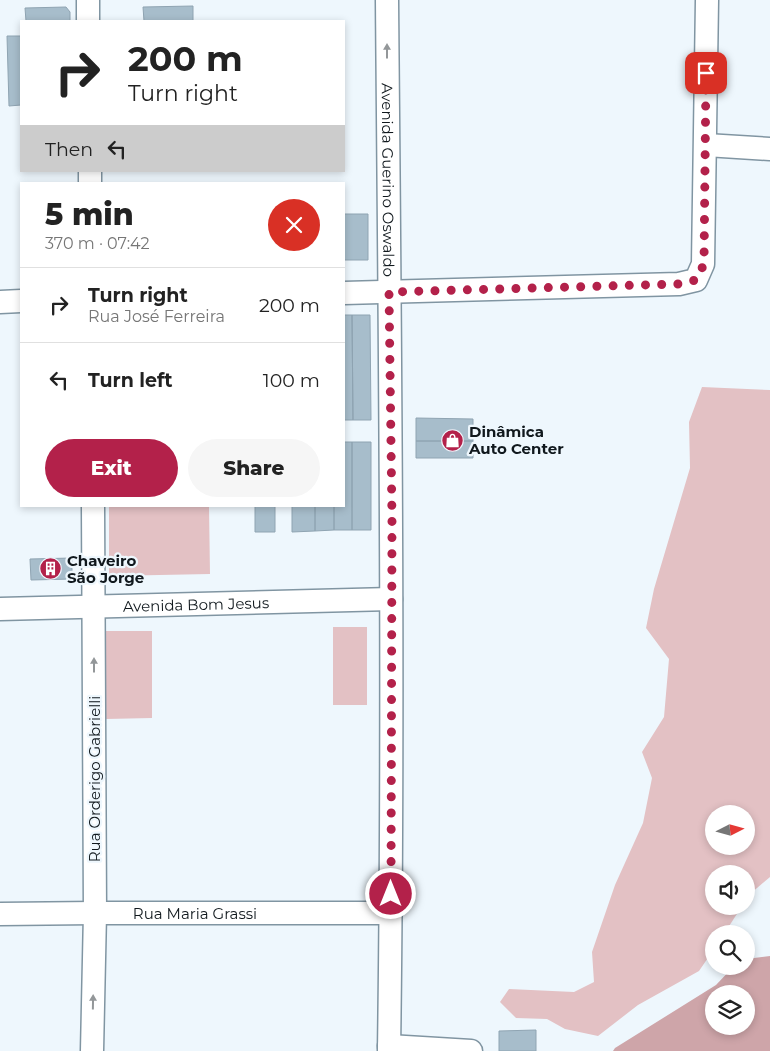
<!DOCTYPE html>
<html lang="en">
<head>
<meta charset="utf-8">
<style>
	body { margin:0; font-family:Montserrat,sans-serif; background:#f6f6f6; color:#222; height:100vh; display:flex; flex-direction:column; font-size:19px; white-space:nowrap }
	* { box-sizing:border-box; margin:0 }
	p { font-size:16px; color:#767676 }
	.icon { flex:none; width:28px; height:28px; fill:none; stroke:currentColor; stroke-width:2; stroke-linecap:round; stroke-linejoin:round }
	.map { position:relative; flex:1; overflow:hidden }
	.sheet { position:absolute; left:20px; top:182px; width:325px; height:325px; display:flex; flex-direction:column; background:#fff; border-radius:0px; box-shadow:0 2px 8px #0003 }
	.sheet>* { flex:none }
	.hud { position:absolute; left:20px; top:20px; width:325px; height:152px; border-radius:0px; box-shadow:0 2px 8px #0003; background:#fff; color:#222; overflow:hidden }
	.needle { width:32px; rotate:84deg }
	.controls { position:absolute; left:705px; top:805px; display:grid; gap:10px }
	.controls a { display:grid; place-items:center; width:50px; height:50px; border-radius:50%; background:#fff; box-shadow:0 2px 8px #0003; font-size:25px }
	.pin { position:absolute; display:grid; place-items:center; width:42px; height:42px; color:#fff; margin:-21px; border-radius:10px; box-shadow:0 2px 8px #0006 }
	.me { position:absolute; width:55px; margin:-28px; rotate:0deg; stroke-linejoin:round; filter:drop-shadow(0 0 4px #0008) }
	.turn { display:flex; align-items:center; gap:18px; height:105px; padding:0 25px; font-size:22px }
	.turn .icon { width:65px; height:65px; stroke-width:2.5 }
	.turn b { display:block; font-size:35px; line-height:42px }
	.then { display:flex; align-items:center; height:48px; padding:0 25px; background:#0003; gap:10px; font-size:19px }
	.round { display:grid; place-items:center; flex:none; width:52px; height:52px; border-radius:26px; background:#f6f6f6 }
	.overview { display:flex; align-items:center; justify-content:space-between; height:85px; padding:0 25px }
	h1 { font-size:30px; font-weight:800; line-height:38px }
	.cta { display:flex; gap:10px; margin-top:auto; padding:10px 25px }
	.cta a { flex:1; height:58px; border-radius:30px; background:#b3214a; color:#fff; font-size:20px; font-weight:800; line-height:58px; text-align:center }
	.cta a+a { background:#f6f6f6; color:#222 }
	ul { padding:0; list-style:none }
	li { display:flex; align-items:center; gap:15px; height:75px; padding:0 25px; border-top:1px solid #e0e0e0 }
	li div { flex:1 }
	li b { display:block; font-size:19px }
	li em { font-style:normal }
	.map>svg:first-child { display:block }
	.green { fill:#e3c1c4; fill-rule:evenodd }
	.forest { fill:#cea5a9; fill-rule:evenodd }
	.building { fill:#a7bdcb; stroke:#8fa4b2 }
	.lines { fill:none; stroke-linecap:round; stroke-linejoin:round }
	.minor-casing { stroke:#8095a2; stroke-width:25 }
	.minor { stroke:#fff; stroke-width:22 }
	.oneway { fill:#939799 }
	.route { stroke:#b3214a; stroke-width:9; stroke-dasharray:0 16.2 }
	.labels { text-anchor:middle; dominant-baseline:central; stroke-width:4.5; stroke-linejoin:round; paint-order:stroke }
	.street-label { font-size:15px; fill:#10181d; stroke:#eef7fd }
	.poi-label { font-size:15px; font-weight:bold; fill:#10181d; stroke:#eef7fd; text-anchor:start }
</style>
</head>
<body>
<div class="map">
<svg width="770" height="1051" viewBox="0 0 770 1051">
	<rect width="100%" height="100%" fill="#eef7fd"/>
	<path class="green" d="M702,387L770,390V877L750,894L746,899V874H714V906H742L724,934H714V949L699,971L638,1005L598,1036L565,1029L547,1019L516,1018L500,1002L509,989L574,992L594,982L592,952L615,885L643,823L652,778L642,752L664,717L669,659L646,628L654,589L690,468L689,422ZM714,814H746V846H714Z
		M109,506H209L210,574L109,576Z
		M333,627H367V705H333Z
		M105,631H152V718L106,719Z"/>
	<path class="forest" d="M770,956V1051H613L615,1048L716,985L734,966H746V959ZM714,994H746V1026H714Z"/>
	<path class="building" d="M193,6V21H144L143,7Z
		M66,7L70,12V21H26L25,8Z
		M7,36H21V105L9,106Z
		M344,214H368V260H344Z
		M344,315H352L353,420H344Z
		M352,315H370L371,420H353Z
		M416,418L473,419V441H416Z
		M416,441H473V458H416Z
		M344,442H352V530H334V506H344Z
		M352,442H371V530H352Z
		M255,506H275V532H255Z
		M292,506H315V531L292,532Z
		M315,506H334V530L315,531Z
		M72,558V579L31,580L30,559Z
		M536,1030V1051H499V1031Z"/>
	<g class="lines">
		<defs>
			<g id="minor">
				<path d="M88,0V21"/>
				<path id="s1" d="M387,0C390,350 394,701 389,1051"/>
				<path d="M706,145L770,149"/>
				<path d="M90,171V184"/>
				<path d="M344,293L679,284L696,280L703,264L707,0"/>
				<path d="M0,302L21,301"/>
				<path id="s2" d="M0,609L391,599"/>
				<path id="s3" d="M0,914L95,913H391"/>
				<path d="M389,1046L471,1051"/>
				<path d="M92,1051L95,913L93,506"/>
			</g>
		</defs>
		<use href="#minor" class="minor-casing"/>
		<use href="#minor" class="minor"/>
	</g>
	<defs><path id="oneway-solid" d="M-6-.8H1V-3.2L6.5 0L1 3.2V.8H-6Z" transform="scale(1.25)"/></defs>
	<g class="oneway">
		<use href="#oneway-solid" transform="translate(387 51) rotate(-90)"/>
		<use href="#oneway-solid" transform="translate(94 665) rotate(-90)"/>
		<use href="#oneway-solid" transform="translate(93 1002) rotate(-89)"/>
	</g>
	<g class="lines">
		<path class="route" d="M391,894L392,519L389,292L679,284L696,280L704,264L706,73"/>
	</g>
	<defs>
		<symbol id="shop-disc" viewBox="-11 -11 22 22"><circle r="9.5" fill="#b3214a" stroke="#eef7fd"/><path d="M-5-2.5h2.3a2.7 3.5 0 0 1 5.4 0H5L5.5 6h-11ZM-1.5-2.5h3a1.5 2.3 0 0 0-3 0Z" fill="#fff"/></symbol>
		<symbol id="building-disc" viewBox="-11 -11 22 22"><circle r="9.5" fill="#b3214a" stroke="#eef7fd"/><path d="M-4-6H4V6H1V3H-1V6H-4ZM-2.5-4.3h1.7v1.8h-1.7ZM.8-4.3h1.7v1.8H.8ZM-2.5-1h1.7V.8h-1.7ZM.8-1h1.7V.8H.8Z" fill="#fff"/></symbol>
	</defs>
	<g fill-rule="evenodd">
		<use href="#shop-disc" x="440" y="428" width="25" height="25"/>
		<use href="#building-disc" x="38" y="556" width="25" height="25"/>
	</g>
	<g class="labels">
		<g class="street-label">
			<text stroke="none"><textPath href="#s1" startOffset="180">Avenida Guerino Oswaldo</textPath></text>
			<text stroke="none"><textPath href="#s2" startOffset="196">Avenida Bom Jesus</textPath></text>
			<text transform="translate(94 779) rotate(-90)">Rua Orderigo Gabrielli</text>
			<text stroke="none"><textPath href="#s3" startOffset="195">Rua Maria Grassi</textPath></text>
		</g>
		<g class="poi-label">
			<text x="469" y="431">Dinâmica<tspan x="469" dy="17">Auto Center</tspan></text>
			<text x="67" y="560">Chaveiro<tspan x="67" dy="17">São Jorge</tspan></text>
		</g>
	</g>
</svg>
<div class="controls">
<a><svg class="needle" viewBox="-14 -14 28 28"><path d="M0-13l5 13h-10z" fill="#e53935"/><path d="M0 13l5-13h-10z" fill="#767676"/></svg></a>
<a><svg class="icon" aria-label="sound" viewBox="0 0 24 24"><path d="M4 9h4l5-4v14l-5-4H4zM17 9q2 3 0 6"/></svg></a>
<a><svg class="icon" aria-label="search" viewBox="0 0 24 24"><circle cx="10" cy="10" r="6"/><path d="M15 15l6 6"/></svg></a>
<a><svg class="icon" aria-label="layers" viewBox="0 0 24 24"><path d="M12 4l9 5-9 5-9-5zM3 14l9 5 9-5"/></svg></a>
</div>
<div class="pin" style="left:706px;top:73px;background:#d93025"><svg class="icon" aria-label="arrive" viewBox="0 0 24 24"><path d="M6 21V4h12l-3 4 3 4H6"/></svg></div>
<svg class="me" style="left:391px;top:894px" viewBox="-20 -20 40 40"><circle r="17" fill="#b3214a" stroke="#fff" stroke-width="3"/><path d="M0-11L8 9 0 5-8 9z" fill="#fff"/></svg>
<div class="hud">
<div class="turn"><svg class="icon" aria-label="right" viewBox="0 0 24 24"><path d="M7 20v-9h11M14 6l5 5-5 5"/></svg><div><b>200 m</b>Turn right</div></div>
<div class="then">Then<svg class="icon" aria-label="left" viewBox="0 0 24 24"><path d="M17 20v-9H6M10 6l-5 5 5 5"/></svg></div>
</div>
<section class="sheet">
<div class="overview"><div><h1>5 min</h1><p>370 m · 07:42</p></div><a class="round" style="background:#d93025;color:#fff"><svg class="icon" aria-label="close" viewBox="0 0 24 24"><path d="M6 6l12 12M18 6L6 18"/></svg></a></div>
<ul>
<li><svg class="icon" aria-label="right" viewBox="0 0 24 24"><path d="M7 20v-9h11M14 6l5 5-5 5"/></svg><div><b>Turn right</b><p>Rua José Ferreira</p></div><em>200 m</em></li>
<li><svg class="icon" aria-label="left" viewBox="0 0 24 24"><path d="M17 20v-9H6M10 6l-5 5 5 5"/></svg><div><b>Turn left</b></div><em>100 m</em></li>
</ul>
<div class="cta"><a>Exit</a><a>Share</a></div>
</section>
</div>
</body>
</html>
